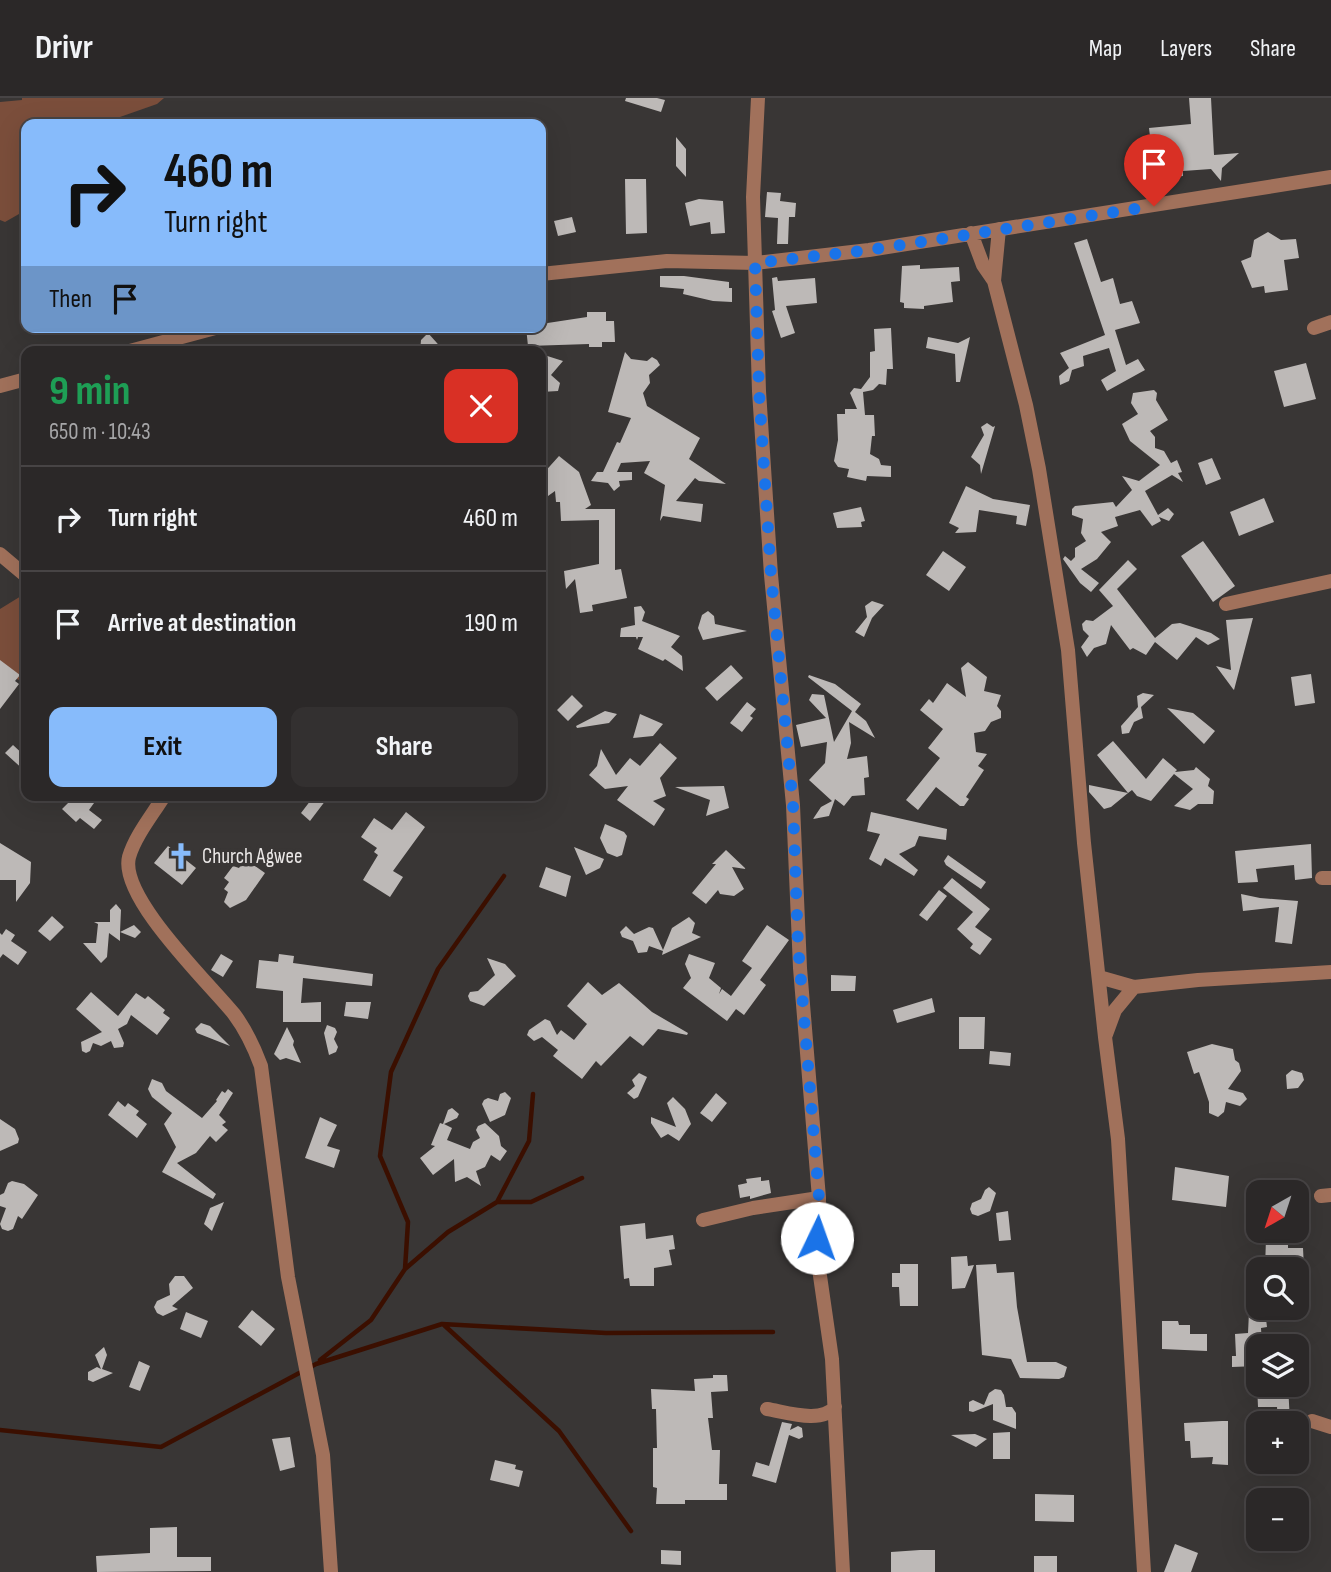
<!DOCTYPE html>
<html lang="en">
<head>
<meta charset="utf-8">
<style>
	body { margin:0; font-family:"Sofia Sans Condensed",sans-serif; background:#333030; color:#f1f3f6; height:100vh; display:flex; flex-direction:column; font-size:26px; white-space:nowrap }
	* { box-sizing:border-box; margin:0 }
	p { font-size:23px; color:#a6a6a8 }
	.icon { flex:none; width:38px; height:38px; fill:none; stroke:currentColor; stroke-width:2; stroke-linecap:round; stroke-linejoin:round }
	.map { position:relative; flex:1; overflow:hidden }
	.side { position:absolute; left:21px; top:248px; width:525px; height:455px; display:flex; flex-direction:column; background:#2b2828; border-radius:14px; box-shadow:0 7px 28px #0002,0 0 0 2px #474445 }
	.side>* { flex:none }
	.top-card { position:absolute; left:21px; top:21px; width:525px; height:214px; border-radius:14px; box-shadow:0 7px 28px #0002,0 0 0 2px #474445; background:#87bbfb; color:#111; overflow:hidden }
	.needle { width:46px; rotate:219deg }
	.fabs { position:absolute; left:1246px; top:1082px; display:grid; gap:14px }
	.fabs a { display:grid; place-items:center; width:63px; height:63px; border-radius:14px; background:#2b2828; box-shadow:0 7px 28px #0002,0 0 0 2px #474445; font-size:35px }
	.pin { position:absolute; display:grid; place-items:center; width:60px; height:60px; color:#fff; margin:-72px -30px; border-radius:50% 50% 50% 0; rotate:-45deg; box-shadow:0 0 7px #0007 }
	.pin .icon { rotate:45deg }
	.me { position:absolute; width:77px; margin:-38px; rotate:3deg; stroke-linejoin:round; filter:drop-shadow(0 0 5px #0008) }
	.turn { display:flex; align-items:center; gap:24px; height:147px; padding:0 28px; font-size:32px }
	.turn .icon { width:91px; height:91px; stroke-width:2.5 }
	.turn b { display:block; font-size:49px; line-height:60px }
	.then { display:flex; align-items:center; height:66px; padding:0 28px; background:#0003; gap:14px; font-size:26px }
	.round { display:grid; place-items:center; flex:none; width:74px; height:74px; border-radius:14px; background:#333030 }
	.overview { display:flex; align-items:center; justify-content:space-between; height:119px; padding:0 28px }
	h1 { font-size:42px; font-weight:700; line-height:52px; color:#1e9e55 }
	.button { display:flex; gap:14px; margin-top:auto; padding:14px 28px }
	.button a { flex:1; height:80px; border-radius:14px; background:#87bbfb; color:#111; font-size:28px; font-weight:700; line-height:80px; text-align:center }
	.button a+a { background:#333030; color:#f1f3f6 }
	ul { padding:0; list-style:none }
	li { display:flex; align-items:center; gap:21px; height:105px; padding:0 28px; border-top:2px solid #474445 }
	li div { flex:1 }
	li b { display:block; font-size:26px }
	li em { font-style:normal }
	header { display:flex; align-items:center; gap:42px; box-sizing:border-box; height:98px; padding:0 35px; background:#2b2828; border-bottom:2px solid #474445 }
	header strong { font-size:33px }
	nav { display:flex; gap:38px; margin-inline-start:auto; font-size:24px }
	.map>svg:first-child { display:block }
	.green { fill:#7b4e3b }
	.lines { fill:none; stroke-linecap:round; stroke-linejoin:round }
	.stream { stroke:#3b0f00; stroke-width:4.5 }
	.building { fill:#bdb9b7 }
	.street { stroke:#a1715b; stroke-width:14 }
	.route { stroke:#1a73e8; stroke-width:12; stroke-dasharray:0 21.6 }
	.labels { text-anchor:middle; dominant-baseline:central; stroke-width:7; stroke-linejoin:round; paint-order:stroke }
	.poi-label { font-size:21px; fill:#ebe8e7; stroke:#393635; text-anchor:start }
</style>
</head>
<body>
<header>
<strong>Drivr</strong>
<nav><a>Map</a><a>Layers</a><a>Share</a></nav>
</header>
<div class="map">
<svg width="1331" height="1474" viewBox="0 0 1331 1474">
	<rect width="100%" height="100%" fill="#393635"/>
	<path class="green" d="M22,0H164L157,6L100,26H26V112L5,124L0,122V4L22,2Z
		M26,495V572L19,582L0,573V511Z"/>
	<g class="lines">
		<path class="stream" d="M497,1104L529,1043L533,996
			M405,1171L448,1134L497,1104H531L582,1080
			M444,1227L559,1333L631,1433
			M320,1262L371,1222L405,1171L408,1124L380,1058L391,974L438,871L504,778
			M0,1332L161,1349L316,1266L442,1226L606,1235L773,1234"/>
	</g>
	<path class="building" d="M626,0H657L665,2L661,14L625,3Z
		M1189,0H1211L1214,57L1239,55L1222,70L1221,83L1211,71L1183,73V78L1155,81L1149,30L1191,26Z
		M676,39L686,51V79L676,68Z
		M625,81H646L647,135L626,136Z
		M767,94L781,95L780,103L796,105L795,119H789L788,146H777L778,120L765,119Z
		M699,101L723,103L725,135L711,136L710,124L690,128L685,105Z
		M572,119L576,134L558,138L554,123Z
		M1268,134L1281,142L1296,141L1299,160L1284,162L1288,192L1265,195L1264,188L1252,190L1241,163L1251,159L1254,142Z
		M1087,141L1101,184L1113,180L1120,206L1132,203L1140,225L1115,232L1126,267L1138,261L1145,272L1107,293L1101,282L1116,273L1109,250L1083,258L1084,268L1072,272L1069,283L1060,287L1059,278L1069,270L1060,255L1105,237L1074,145Z
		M920,167V171L959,169L960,183L951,184L953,204L924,208V211L904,210V205L900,204L902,168Z
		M660,178H684L729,184V190H732V204L713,203L683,196L684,191L660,189Z
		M777,179L778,183L815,180L817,205L786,208L795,235L781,240L772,213L775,212L772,180Z
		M587,214H606V223H614L615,244H602V249H589V246L528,248L526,229H541V226L587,219Z
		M891,230L893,271H887L886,287L879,286L873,292L863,294L865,317H874L875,338H872L870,356L879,361L881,367L891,368V379L867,378L866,383L847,379L849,371L838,369L834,363L838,342L837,316H845V311H857L850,295L854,290L861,291L870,279V254L875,253L874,231Z
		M428,235L445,254H420L421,242Z
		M928,239L958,245L970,239L960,284H956L955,256L926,250Z
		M625,254L631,261L647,263L652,259L657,262L660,267L649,277L650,285L643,295L647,308L700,340L689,361L726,386L699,383L695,380L676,403L703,406L701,424L663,418L660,423L665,387L644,375L650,363L621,365L617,374H632V382L619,383L620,388L614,393L608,385L591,383L597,374H603L617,344L620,345L631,320L608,314Z
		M541,256L563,263L551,277L560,285L558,293L541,294Z
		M1306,265L1316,301L1284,309L1274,273Z
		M1154,292L1157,295L1156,302L1168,322L1150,333L1155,339V350L1164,353L1171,365L1177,362L1182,374L1178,375L1183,384L1172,377L1145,393L1158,417L1168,410L1174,416L1169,423L1159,419L1161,423L1152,428L1140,412L1115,419L1118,428L1101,434L1111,444L1097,461L1081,471L1099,485L1091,494L1080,485L1063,461L1065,458L1071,463L1075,459V450L1086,443L1081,435L1083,421L1072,417V411L1075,408L1113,404L1116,409L1132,392L1122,378L1139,383L1160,367L1130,343L1122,326L1138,316L1131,305L1133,295Z
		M987,325L993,329L995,328L981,376L980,367L971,359L984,337L981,329Z
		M559,358L579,374L591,407L585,411H615V472L621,471L627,500L592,507L593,513L580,515L575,481L566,491L564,473L599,466V422L561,423L560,404H556L555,393L541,403V378Z
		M1212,360L1221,381L1206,387L1198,365Z
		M966,388L993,401L1030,407L1026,428L1016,426L1017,418L979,412L976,434L955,435L959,430L949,425Z
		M1264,400L1274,424L1239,438L1230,414Z
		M861,409L865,423L861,424L862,429L837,430L833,415Z
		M1203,443L1235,488L1213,504L1181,458Z
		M943,453L966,469L949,493L926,477Z
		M1128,462L1137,471L1117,491L1155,540L1172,526L1180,525L1211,535L1220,541L1208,547L1196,539L1177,562L1155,544L1146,557L1133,550L1130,552L1111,527L1106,546L1094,550L1087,559L1081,549L1089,538L1083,532L1082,526L1086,522L1093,523L1113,508L1099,492Z
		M872,503L884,507L872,520L864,539L855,534L867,519L865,508Z
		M641,508L645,514L642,523L680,538L671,549L682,558L683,573L665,561L663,563L638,551L643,539H638L637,542L636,539H620L621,530L635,527L634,509Z
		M708,513L714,518L715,526L747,533L703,542L698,530L702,517Z
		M1253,520L1234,592L1233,591L1216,568L1231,572L1226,522Z
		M0,562L20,577L15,583L19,586L0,611Z
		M968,564L987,579L984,593L1001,597L997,608L1001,613V620L991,624L985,633L974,635L976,654L987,656L978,668L984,672L966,699L969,701L964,708H960L936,689L918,712L906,702L940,660L928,650L943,631L920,612L929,601L933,605L947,585L966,599L961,570Z
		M731,567L743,580L717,603L705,590Z
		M1311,576L1315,605L1295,608L1291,579Z
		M809,577L835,586L861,606L855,614L866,623L875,640L849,624L851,645L847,661L867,658L869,679L864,680L865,697L852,698L844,708L835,701L829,718L813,721L821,709L832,703L809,682L825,665L827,644L801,649L796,627L826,620L809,602L812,596L824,597L834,644L852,613L808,579Z
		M1143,595L1154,597L1141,609L1143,620L1134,624L1129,635L1122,636L1121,628L1138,609L1137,598Z
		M572,597L583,608L568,623L557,612Z
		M747,604L756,611L750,618L753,620L742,634L730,625Z
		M1167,610L1193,615L1215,633L1204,646Z
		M605,613L617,616L609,625L577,630L576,628Z
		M640,616L663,626L653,638L633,640Z
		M1113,643L1146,681L1163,660L1177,672L1175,674L1194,672L1196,669L1210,681L1208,688L1214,693L1213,706H1198L1190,712L1174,708L1193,691L1174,676L1151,703L1137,698L1132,692L1128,695L1097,657Z
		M660,645L677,660L660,680L666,698L653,703L665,711L654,728L617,702L628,688L605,691L589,677L597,668L601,651L616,677L630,660L640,668Z
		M13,647L26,659V674L5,655Z
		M1089,687L1128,695L1111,709L1104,711L1089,694Z
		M724,688L729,710L706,718L710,702L675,689Z
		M75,698H99L89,712L102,722L94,731L80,720L76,724L62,711Z
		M314,698H329L310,723L301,715Z
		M406,714L425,729L393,773L403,779L390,799L363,782L378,757L374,754L377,750L361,739L374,720L392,732Z
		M871,714L947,731L946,742L919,738L915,748L899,756L918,772L914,778L885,760L881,768L869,761L880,736L867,733Z
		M605,726L624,734L627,738L622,757L617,759L607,755L600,740Z
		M0,745L31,764L30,785L16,804V782H0Z
		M1311,746L1312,780L1295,782L1294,767L1256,771L1258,784L1238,785L1235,753Z
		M168,748L196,770L182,787L154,765Z
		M574,749L604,761L600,770L586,777Z
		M726,752L746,771L732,769L744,791L734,798L720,796L718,792L706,806L692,795L716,766H712Z
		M948,757L986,784L981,791L946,767L944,763Z
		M245,761L265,775L246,802L230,810L224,804L228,794L224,791L229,784L224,780L233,768L239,770Z
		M546,769L571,778L566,799L539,789Z
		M952,780L990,811L975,829L992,841L980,857L970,850L973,846L957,831L973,814L943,790Z
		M939,792L947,798L927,823L919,817Z
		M1241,796L1260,800L1298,803L1292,846L1275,844L1279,809L1243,813Z
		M116,806L121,812L120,834L134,827L141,834L135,840L120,834V843L109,835L107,859L101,865L83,845H96L98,826L94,824H110V812Z
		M52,818L64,829L50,843L38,833Z
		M689,819L695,825L692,835L701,839L662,857L663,853L649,848L647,854L638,855L633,843L622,839L620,834L626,828L634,836L649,829L653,830L663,852L672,830Z
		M767,827L789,842L760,882L766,887L744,917L736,911L727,923L683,890L691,880L685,866L689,856L715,865L709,880L721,890L719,896L722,891L731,898L752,870L742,863Z
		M6,831L15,837L11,843L27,854L18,867L3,856L0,860V835L2,837Z
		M221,856L233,863L223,879L211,872Z
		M279,856L294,858L293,865L373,876L372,888L303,880L301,905L321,904V924H283V893L256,890L259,862L278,864Z
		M487,860L505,866L516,878L484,908L470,903L468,898L470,894L478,893L495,877Z
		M831,877L856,878L855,893H831Z
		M588,884L602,897L619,885L652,914L688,935L687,937L658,931L643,948L630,938L601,968L596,963L582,981L553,958L558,952L542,939L534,943L527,937L529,932L545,921L550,923L557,937L561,932L574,942L587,926L567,908Z
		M91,894L118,918L136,895L145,901L148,898L165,912L163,915L170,920L157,937L131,917L127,926L118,931L124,945L123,949L114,950L111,943L101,948L93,945L90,953L86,955L82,953L81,944L102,934L76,911Z
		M932,900L935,914L897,925L893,912Z
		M346,904H371L368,921L344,918Z
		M959,919H985L984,951H959Z
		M201,925L210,928L230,948L197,935L195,931Z
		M327,927L335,930L337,934L334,941L338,949L336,954L329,957L324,935Z
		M287,929L294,943L293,947L301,965L286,960L280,962L274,956Z
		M1212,946L1233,951L1235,962L1239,965L1241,973L1228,991L1243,995L1247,1001L1240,1008L1226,1004L1224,1014L1218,1019L1209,1015V1004L1199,974L1194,976L1187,954Z
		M990,953L1011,955L1010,968L989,966Z
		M1292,972L1302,975L1304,982L1298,990L1287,991L1286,977Z
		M639,975L647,979L638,999L634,1001L627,995L635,988L632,982Z
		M152,981L162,985L166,993L202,1020L217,1003L216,1002L222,993L225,995L228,991L233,995L219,1017L226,1024L222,1027L228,1032L216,1044L210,1038L196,1055L177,1065L216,1096L213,1101L162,1074L176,1049L164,1026L172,1015L152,999L148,991Z
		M505,994L511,1000L505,1017L490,1024L482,1006L484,1002L488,1000L498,1003L500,996Z
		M716,995L727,1005L712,1024L700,1015Z
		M673,999L685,1011L691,1026L679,1043L668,1036L661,1040L651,1025V1019L676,1029L667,1005Z
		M118,1003L125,1009L128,1005L139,1013L136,1017L147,1026L137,1040L108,1017Z
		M452,1010L459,1016L457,1020L444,1026L452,1030L447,1042L470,1051L473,1044L480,1040L476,1032L478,1028L485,1025L499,1038L501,1048L507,1053L500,1063L491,1057L485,1069L476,1073L481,1088L467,1079L455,1084L454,1061L433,1077L420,1060L435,1048L431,1047L440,1025L443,1026L448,1012Z
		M320,1019L337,1027L327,1048L340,1052L334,1070L305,1060Z
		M0,1021L15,1031L19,1041L18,1045L0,1053Z
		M1175,1069L1229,1078L1226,1109L1172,1102Z
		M761,1079V1083L769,1082L771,1095L750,1101V1098L740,1100L738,1087L747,1085L746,1081Z
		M12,1083L24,1086L38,1097L22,1121L18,1118L13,1131L8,1133L2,1131L0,1126L6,1110L0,1108V1097L4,1095L8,1085Z
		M989,1089L996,1095L990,1113L978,1118L972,1116L970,1111L972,1105L981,1101L985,1092Z
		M224,1104L212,1133L204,1126L210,1110Z
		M1008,1113L1011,1142L999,1143L996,1115Z
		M645,1125L646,1141L673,1137L675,1151L669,1152L672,1167L654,1170V1188H630L629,1180L624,1181L620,1128Z
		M1266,1140L1288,1141V1150H1303L1304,1171H1265Z
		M967,1158L968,1168L974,1167L965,1190L952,1191L951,1159Z
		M900,1166H918V1208H900L899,1189H892V1175H900Z
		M996,1166L997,1175L1014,1174L1017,1209L1027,1264H1056L1067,1269L1064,1279L1059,1281L1020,1280L1011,1261L982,1257L976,1167Z
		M175,1178H184L193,1190L172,1208L178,1211L163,1218L157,1215L154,1209L157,1203L170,1197L169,1186Z
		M252,1212L275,1231L261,1248L238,1229Z
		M1265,1213L1267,1229L1261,1230L1262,1248H1258V1268L1232,1269V1258H1236L1235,1236L1248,1235L1249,1214Z
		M186,1214L208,1223L201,1240L180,1231Z
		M1162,1223H1178L1179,1227H1190V1236H1207V1253L1162,1251Z
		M104,1249L107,1257L102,1271L113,1275L93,1284L88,1282V1274L97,1269L101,1271L95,1257Z
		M139,1263L150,1268L140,1293L129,1289Z
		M713,1277H727L728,1293L711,1294L713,1320H708L712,1352H720L719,1386H727V1402H685V1406H656L657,1390L653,1389V1350H657L656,1311H652L651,1291L695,1293L694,1281L713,1280Z
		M1257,1286H1288L1290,1325H1278L1277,1309H1258Z
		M995,1291L1001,1292L1004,1297L1006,1309H1012L1016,1315V1331L993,1322V1306L973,1314L969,1313V1304L973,1302L984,1307L989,1295Z
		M1222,1323H1228V1367L1212,1366L1213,1359L1191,1360L1190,1343H1185L1184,1325Z
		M782,1324L792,1326L790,1332L798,1328L802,1330L803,1339L799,1341L789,1337L776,1385L752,1378L756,1364L769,1368Z
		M1010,1334V1361H993V1335Z
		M975,1336L987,1341L976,1349L951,1337Z
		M290,1339L295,1369L280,1373L272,1341Z
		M495,1362L516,1367L515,1371L523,1373L519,1389L490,1382Z
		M1035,1396L1074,1397V1424L1035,1423Z
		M177,1429V1459H211V1473L97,1474L96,1458L150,1455V1430Z
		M1175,1446L1198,1455L1191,1474H1164Z
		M661,1452L681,1453V1467L661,1466Z
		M920,1452H935V1474H891V1454Z
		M1034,1458H1057V1474H1034Z"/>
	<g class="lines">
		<path class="street" d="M758,0L753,99L759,293L771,477L793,707L800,870L819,1100L818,1164L832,1261L843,1474
			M971,135L983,167L994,183L1026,307L1039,371L1068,552L1084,745L1105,939
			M541,176L667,163L755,165L869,152L1331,79
			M994,183L999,131
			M1314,230L1331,224
			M126,254L219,229
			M0,288L26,281
			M0,456L26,478
			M1226,506L1331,483
			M164,698C153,716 135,738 129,759C119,799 208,884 234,916C246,932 254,949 261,968L288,1179L323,1357L331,1474
			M1322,780H1331
			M1099,879L1134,889
			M1321,1098L1331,1097
			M703,1122L753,1110L819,1100
			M767,1311C786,1314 822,1326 835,1309
			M1312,1323L1331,1329
			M1144,1474L1118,1041L1105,939L1115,912L1134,889L1198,882L1331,874"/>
	</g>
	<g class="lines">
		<path class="route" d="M817,1140L819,1100L798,847L793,707L771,477L759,293L755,165L869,152L1154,108"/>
	</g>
	<defs>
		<symbol id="church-bare" viewBox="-9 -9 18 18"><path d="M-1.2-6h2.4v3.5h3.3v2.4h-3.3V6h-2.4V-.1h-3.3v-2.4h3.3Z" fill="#87bbfb" stroke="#393635" stroke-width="2.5" paint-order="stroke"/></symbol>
	</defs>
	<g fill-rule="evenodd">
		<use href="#church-bare" x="162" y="739" width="38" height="38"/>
	</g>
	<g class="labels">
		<g class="poi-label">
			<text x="202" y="758">Church Agwee</text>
		</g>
	</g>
</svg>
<div class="fabs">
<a><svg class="needle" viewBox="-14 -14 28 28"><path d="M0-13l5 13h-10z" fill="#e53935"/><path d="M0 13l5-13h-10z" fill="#a6a6a8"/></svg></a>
<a><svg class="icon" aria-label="search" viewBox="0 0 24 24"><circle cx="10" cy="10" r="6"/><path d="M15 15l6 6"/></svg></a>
<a><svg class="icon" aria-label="layers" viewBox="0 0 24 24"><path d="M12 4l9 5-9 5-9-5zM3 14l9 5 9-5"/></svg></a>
<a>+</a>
<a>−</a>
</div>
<div class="pin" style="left:1154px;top:108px;background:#d93025"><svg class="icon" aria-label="arrive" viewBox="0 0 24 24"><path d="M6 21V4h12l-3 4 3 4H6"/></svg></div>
<svg class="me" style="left:817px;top:1140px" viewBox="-20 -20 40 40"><circle r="19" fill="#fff"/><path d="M0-13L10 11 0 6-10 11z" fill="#1a73e8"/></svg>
<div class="top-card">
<div class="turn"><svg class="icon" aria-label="right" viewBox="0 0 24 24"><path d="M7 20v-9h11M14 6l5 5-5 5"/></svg><div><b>460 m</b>Turn right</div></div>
<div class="then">Then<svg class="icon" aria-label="arrive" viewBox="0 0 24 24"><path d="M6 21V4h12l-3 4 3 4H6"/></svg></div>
</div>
<section class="side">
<div class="overview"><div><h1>9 min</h1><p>650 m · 10:43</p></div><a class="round" style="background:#d93025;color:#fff"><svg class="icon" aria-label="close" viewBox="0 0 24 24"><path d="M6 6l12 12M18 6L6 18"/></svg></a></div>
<ul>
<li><svg class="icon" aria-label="right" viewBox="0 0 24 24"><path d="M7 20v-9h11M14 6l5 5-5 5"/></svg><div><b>Turn right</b></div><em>460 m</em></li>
<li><svg class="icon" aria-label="arrive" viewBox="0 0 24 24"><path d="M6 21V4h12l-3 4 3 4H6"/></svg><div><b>Arrive at destination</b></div><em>190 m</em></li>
</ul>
<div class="button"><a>Exit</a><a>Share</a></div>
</section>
</div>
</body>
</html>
